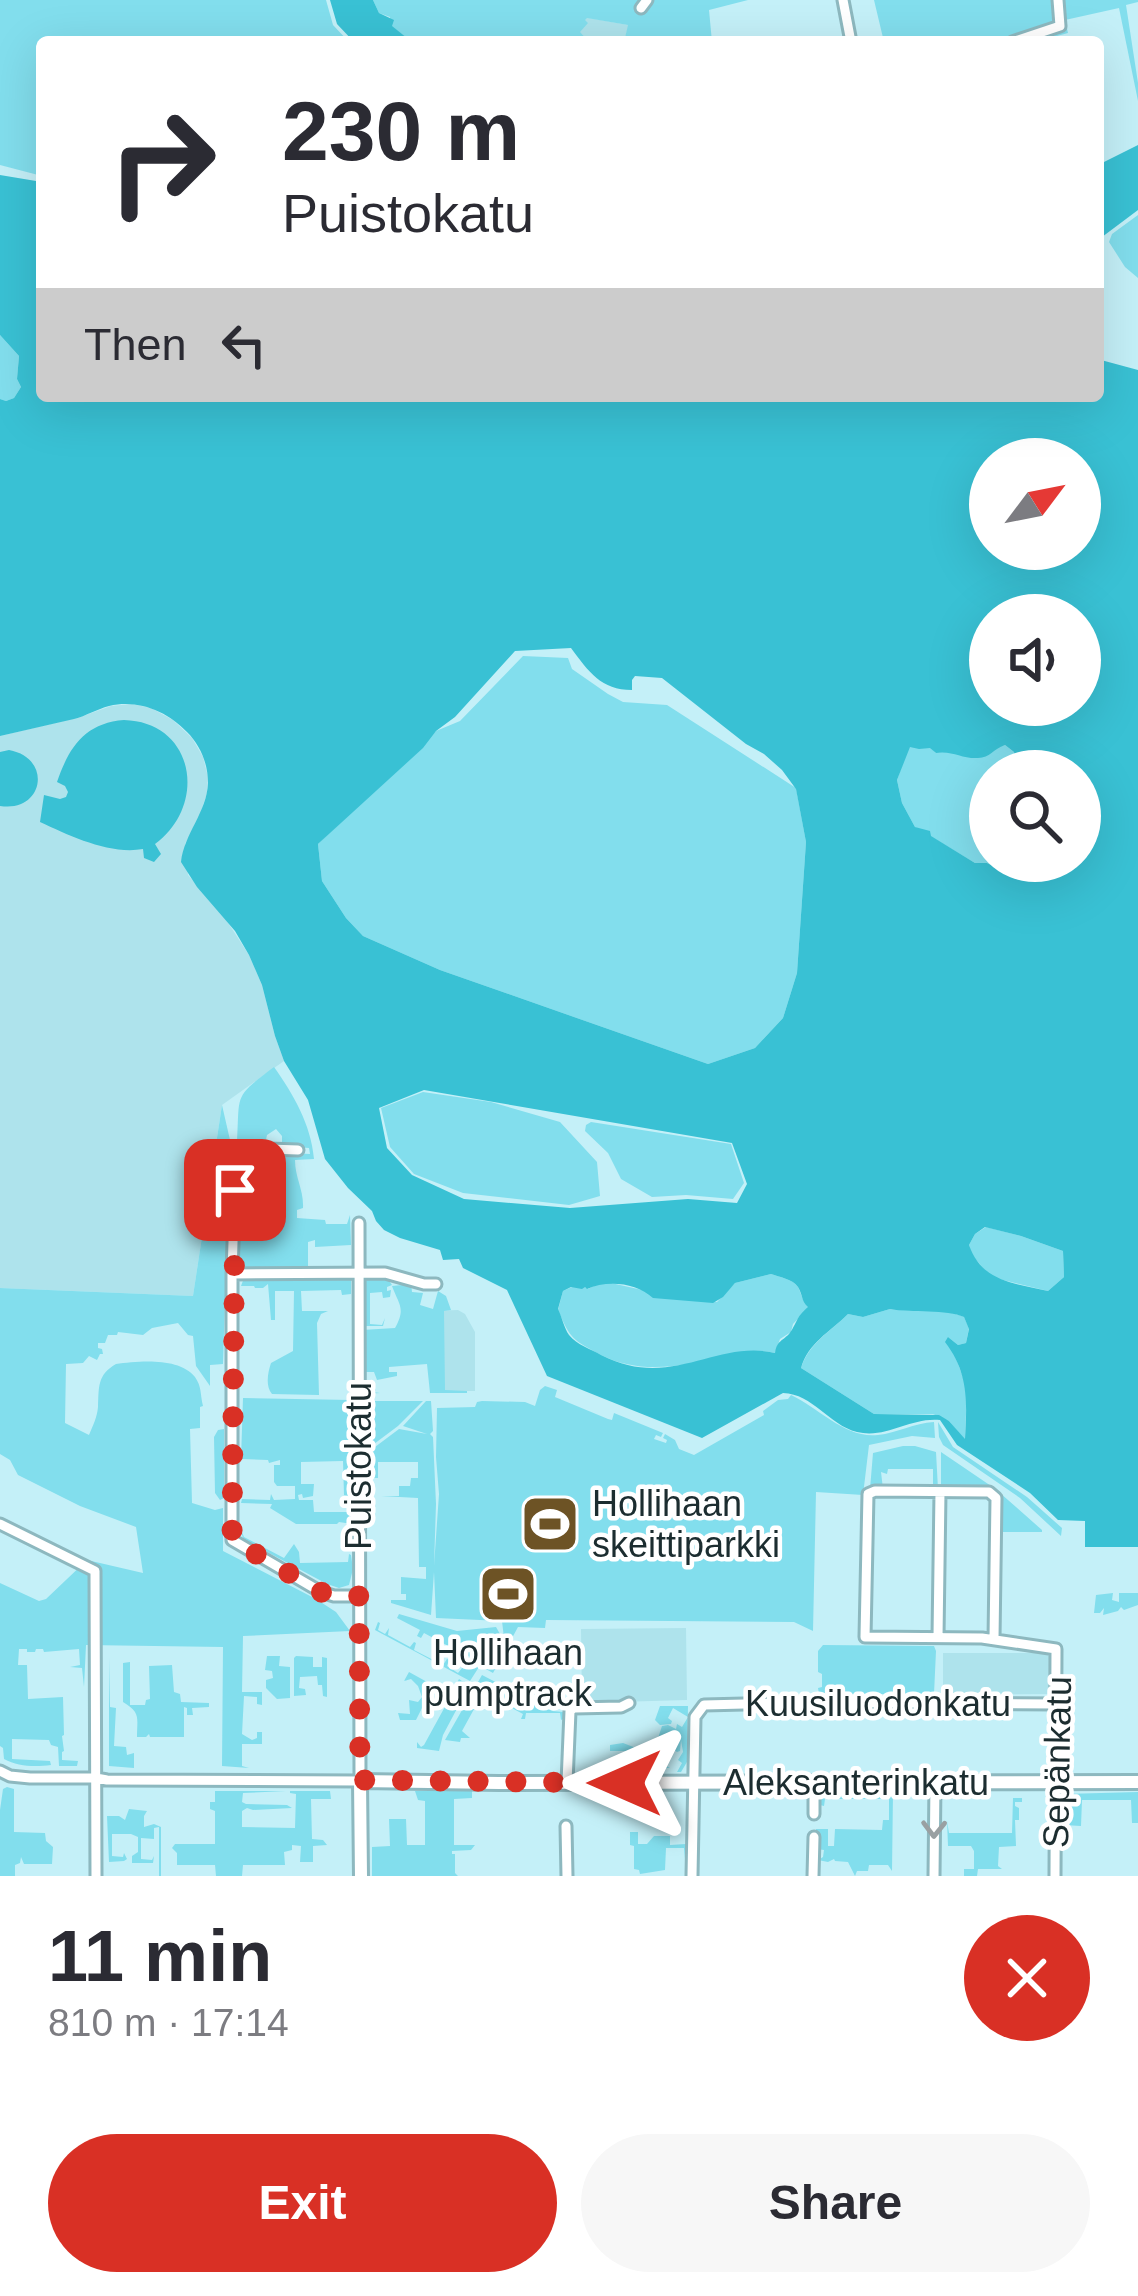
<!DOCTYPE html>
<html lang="en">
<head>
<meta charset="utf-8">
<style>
	body { margin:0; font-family:Arial,sans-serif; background:#f7f7f7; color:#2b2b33; height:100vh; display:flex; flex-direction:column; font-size:45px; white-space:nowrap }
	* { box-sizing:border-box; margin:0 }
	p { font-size:39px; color:#7c7c81 }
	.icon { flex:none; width:66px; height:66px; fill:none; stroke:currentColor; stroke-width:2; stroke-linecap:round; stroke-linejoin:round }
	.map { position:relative; height:1876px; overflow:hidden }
	.side { display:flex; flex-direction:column; background:#fff; flex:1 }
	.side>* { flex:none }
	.hud { position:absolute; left:36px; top:36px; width:1068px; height:366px; border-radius:12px; box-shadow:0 12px 48px #0002; background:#fff; color:#2b2b33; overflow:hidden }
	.needle { width:78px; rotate:58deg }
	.tools { position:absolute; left:969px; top:438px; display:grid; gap:24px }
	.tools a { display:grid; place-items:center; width:132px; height:132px; border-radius:50%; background:#fff; box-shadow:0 12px 48px #0002; font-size:60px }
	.pin { position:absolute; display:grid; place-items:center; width:102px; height:102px; color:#fff; margin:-51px; border-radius:24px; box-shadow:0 6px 18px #0006 }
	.me { position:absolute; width:132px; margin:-66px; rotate:270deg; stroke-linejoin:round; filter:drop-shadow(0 0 9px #0008) }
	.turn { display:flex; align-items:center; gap:42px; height:252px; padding:0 48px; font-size:54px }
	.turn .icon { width:156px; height:156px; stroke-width:2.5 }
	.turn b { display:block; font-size:84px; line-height:102px }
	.then { display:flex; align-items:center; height:114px; padding:0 48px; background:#0003; gap:24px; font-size:45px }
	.round { display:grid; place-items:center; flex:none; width:126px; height:126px; border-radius:63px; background:#f7f7f7 }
	.head { display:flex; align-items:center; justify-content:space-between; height:204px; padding:0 48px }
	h1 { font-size:72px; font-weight:700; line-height:90px }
	.button { display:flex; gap:24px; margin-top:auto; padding:24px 48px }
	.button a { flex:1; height:138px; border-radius:72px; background:#d93025; color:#fff; font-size:48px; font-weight:700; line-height:138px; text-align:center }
	.button a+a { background:#f7f7f7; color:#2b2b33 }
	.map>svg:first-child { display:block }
	.built { fill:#aee3ec }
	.green { fill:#82deed }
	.water { fill:#39c1d4; fill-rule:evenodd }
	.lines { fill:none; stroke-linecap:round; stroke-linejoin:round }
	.minor-casing { stroke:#8db8bf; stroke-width:15 }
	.secondary-casing { stroke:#8db8bf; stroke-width:18 }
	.minor { stroke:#fff; stroke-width:9 }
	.secondary { stroke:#fff; stroke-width:12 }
	.oneway { stroke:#99a0a2 }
	.route { stroke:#d93025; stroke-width:21; stroke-dasharray:0 37.8 }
	.labels { text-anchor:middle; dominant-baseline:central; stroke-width:9; stroke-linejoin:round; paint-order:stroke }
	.street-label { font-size:36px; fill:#1c2d30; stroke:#fff }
	.poi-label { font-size:36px; fill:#1c2d30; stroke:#fff; text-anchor:start }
</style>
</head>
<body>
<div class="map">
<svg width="1138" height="1876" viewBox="0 0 1138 1876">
	<rect width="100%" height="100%" fill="#c4f0f8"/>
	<path class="built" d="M578,16L634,26L628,27L624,42H579Z
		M132,704L151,708L173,720L192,738L203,757L208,777L207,793L199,818L185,844L188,875L223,915L249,955L262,985L275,1036L284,1061L222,1105L193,1296L0,1288V736L80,717L111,706Z
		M458,1310L465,1314L475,1332V1391H430V1311Z
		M686,1628L687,1700L582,1703L581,1629Z
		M943,1653H1051V1694L943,1695Z"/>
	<path class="green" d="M0,0H326L333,25L349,42H42V176L0,165Z
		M373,0H748L709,10L712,42H624L628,25L587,18L585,20L588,23L580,32L589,42H412L391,26L390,17L379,13Z
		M874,0H1138V2L1126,5L1138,83V101L1119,8L1065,20L1068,33L1046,39V42H884Z
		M1138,215V278L1125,267L1109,242L1112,234Z
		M0,335L19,356L17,379L21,387L14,398L6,401L0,399Z
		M523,656L568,658L572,669L608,694L623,702L667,705L796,788L806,842L797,973L783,1018L755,1048L708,1064L440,970L363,936L346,918L322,881L318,844L436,731L460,721Z
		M1005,745L1014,752L1019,771H990V861H1010L1003,871L987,863H975L915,827L902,803L897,780L909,746L930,747L936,753L950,751L963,756Z
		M274,1067C293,1094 311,1124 314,1159L295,1160C295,1178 304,1190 303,1208L297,1210V1218L325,1220L326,1224H347L350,1215L351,1245L315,1247V1240L308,1242V1268L243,1270L239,1268L236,1256L237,1158L247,1151L310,1154L309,1148L282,1146V1136L276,1129L267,1135L266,1140L253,1139L250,1146L241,1145L237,1141C240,1093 233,1098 274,1067Z
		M423,1092L491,1102L560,1122L597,1162L600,1196L569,1205L463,1193L414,1174L390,1147L381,1108Z
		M222,1105L230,1140L223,1364L210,1365V1386L196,1366L193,1336L188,1335L178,1323L152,1328L143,1335L118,1332L117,1335H108L105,1343H98V1348L102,1349L103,1354H100L97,1360L89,1356L83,1363L66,1364L65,1423L89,1435C93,1425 97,1418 98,1407C99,1387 97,1375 116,1364C139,1361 179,1357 195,1377C202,1387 200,1394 203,1406L200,1407V1428L190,1429L192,1503L215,1510L223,1508V1551L316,1599L336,1612L350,1631L243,1636L242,1692H262V1705L257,1704V1697L244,1696L242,1734L252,1740L257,1738V1732H262V1744H242V1766L249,1768L222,1766L223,1647L86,1645L84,1687L82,1668L70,1667L80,1665L79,1649L44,1652L43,1649H36L35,1652H27V1649H19L18,1665H27L28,1699L63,1697L64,1735L62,1736L64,1751L62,1752V1760L78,1761L77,1766H59L58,1747L51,1745L49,1740L12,1739V1759L50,1761L51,1765C36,1767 18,1767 4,1759L3,1748L0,1746V1583L39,1601L46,1599L87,1560L143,1573L136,1527L80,1506L18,1475L10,1460L0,1454V1288L193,1296Z
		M591,1122L731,1144L744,1183L733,1199L686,1195L652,1197L621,1179L608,1153L585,1131L586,1125Z
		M986,1227L1021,1236L1063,1251L1064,1277L1048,1291L991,1277L971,1254L969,1245L975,1234Z
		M771,1274C779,1277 793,1279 798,1287C802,1295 802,1301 809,1307L793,1324L791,1332L780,1339L775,1353C759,1349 746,1352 729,1356C685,1365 643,1376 601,1355C572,1339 571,1340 558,1310L563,1291L572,1287H585L588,1289L598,1284L611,1283L647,1291L717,1302L735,1283Z
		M351,1275V1294L342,1295L341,1290L301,1291L302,1311H328L321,1314L317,1323L319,1395L272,1394C265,1386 268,1372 271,1363L293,1351L294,1291H275V1320H271L268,1284L263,1288H255L254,1286H241L244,1278Z
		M366,1275L387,1278L392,1285L387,1287V1291L391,1290L390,1297L383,1298L382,1292L370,1293V1324L382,1325L385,1318L383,1326H362L363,1278Z
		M404,1281L411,1283L412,1292L423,1293L420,1305L433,1309L438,1291L446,1296L451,1310L444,1311L445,1390L467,1391V1393H430L427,1364L389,1367V1372H397V1376L377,1380L374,1372H366L365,1391L380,1393L364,1394L362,1391V1330L395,1328C406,1308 399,1305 392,1286L402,1285Z
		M890,1309C914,1313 943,1307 964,1317L969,1328L966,1343L958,1345L948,1337L967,1388L965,1440L949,1421L933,1414H874L801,1368C809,1343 830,1332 848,1314L863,1317Z
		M545,1386L557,1390L555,1397L608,1419L612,1420L614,1413L663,1433L661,1437L656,1435L654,1439L666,1443L667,1440L663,1438L665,1434L675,1440L679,1449L694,1455L764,1415L763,1411L778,1400L788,1399L791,1395C819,1408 846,1439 878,1435C897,1433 914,1423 934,1422L935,1438L912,1436L869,1445L863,1495L816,1492L813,1631L794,1622L546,1620L545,1628L518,1627L493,1673L484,1668L504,1638L502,1621L436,1618L434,1572L431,1615L391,1603V1600H406V1594H401V1577L426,1579V1567H419L418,1498L381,1496H399V1486H410L411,1478H418V1462H378V1478H366V1484H362L363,1456L399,1429L427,1434L403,1426L426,1401H431L433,1431L430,1434L433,1437L436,1504L434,1566L439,1494L436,1457L437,1408L475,1407L477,1402L482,1401L525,1402L535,1406L540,1390Z
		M243,1398L351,1400L352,1496L344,1495L343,1461L301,1462V1484H314L313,1496L303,1498L302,1494L298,1495L299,1500H313L314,1512H352V1524L339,1522L337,1524H296L270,1508L272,1504L241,1503L242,1499L270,1500L271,1494L274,1500L295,1499V1486H277L274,1482V1465H280V1460L269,1463L268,1460L241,1459Z
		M371,1401H423L398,1426L362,1453L363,1409L365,1403Z
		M938,1422L953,1447L1027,1497L1062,1528L1061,1536L1020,1498L943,1445L939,1437Z
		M224,1429V1498L220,1500L215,1493L214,1437L218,1430Z
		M903,1446H915L936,1452L938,1489H933V1469H888L887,1474L881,1472L883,1489H870L873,1453Z
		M941,1452L994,1488V1489L941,1488Z
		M1000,1493L1042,1530V1532H1000Z
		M241,1530L244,1537L284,1558L294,1544L299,1552L300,1563L348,1562L349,1554L351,1555L353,1569L349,1585L339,1588L327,1584L243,1539Z
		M1113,1593L1112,1600L1119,1602V1593H1138V1605L1124,1610L1121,1607L1118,1611L1103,1615L1104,1608L1100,1613H1094L1096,1595Z
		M399,1614L457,1631L496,1627L500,1634L470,1681L375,1630L378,1622L380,1623L378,1630L385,1634L389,1628L388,1635L410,1647L414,1642L416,1643L414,1650L443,1665L447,1659L449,1660L447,1666L458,1673L462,1668H465L470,1657L455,1649L452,1655V1648L424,1633L421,1638L417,1636L420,1630L397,1618Z
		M823,1645L934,1646L936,1651L934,1694H819L818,1688L822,1687V1674L818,1672V1651Z
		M267,1656H280L279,1666L290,1667V1698L277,1699L266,1688V1680L273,1678L272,1671L265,1670Z
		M296,1656L313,1657V1667H322V1657L327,1658V1697L323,1696L322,1685H318L317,1676L300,1677L299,1688L305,1689L306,1695L294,1696V1658Z
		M109,1657L110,1707L116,1708L114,1746L126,1747L127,1755L134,1753V1768L109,1766Z
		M130,1662V1705H145L146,1700L150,1699L149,1666L172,1665L174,1692L180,1694L181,1702L209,1703V1707L192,1708L193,1715H187V1708L184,1707V1737H150L149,1734L146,1737H137C137,1717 141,1713 123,1702V1663Z
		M409,1672L438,1688L434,1695L431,1690L416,1720H400L398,1713L410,1714L409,1700L418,1702L422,1697L418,1686L411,1679L404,1681Z
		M482,1675L552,1711L564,1712L565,1718L561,1720L560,1713H526L525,1719H521L523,1714L508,1706L505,1710L500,1708L496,1716L502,1702L484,1696L479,1700L462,1731L470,1738H461L460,1742L445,1740Z
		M459,1679L469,1686L443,1735L439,1751L417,1748V1742L421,1747L424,1745L447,1703L441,1698L444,1691L451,1694Z
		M660,1706H688L687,1762L681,1772H677L682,1763L678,1760L683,1752L681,1740L680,1751L677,1752L658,1738L662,1726L668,1725L676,1729L677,1724L682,1727L688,1717L673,1708L668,1718L672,1721L671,1724L660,1725L655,1720Z
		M654,1742L659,1745L657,1749L651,1745L646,1755L670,1768H628L625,1751H610V1745L623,1743L636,1748L635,1753L637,1754Z
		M7,1787L14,1789V1832L45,1833L46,1841L53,1847L52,1864H24L21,1857L20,1863L15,1865V1876H0V1810L3,1789Z
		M215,1791H286L243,1793L242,1802L246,1804L287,1805L292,1808L253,1810L247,1808L242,1811V1827L295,1828L296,1794L290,1793V1791H330L331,1799H311L312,1839L323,1840L327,1845L313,1846V1862H300L301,1846L292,1845V1850L284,1852L285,1865H243L242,1876H216L215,1865H177V1853L172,1848L175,1844H215V1811L210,1809V1802H215Z
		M415,1791H472V1798L454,1799V1845H475L471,1850L452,1851V1854H455V1873L458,1876H372V1847L390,1846L389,1819H406L407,1845H425V1801L418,1800Z
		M820,1792H893L892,1871L888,1865H869L868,1871H857L855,1876L848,1862L835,1861L834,1859L828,1862L818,1860L823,1857L824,1850L817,1849L816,1829H828V1846H834L835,1829L882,1830L883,1820H889V1799H825L824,1806L820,1805L818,1795Z
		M1138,1792V1823H1132L1131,1800H1082L1081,1826L1064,1825V1794Z
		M1013,1798H1022V1802H1015V1806L1019,1808V1820H1015L1016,1846L999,1847L998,1866L1002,1869H978L977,1876H964V1869H974V1851L971,1846H948L947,1821L949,1833H1012Z
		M129,1809L147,1811L144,1816V1827L154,1824L161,1827V1876H159V1827L154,1828V1839L141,1838V1859L152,1860L154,1856L153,1863H132V1856L138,1852V1837L131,1834H112V1856L123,1857L124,1853L127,1859L124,1861L109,1862L107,1816H119L125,1820Z
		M630,1832H638V1844H647L654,1836H670V1845L686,1844V1870L684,1848H666L665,1870L640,1874L639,1870L634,1869V1846L630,1845Z"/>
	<path class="water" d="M330,0H373L379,13L394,20L392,26L412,42H354L337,24Z
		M1138,145V210L1098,240V165Z
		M0,175L42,182V396L1059,397L1098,396V355L1101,360L1138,370V1547H1085V1521L1058,1520L1030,1493L957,1445L940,1420C910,1417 887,1439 857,1432C829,1425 813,1394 783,1393L702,1438L547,1376L507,1290L463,1268L459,1259L443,1260L440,1250L400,1238L384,1230L376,1221L372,1211L348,1188L325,1159L308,1100L284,1061L275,1036L262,985L249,955L235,931L197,887L181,862C184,834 207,812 208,783C208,763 200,745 187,732C167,711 138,699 109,706C97,709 86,716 74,719C49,725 25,730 0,736V399L6,401L14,398L21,387L17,379L19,356L0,335ZM990,459H1080V549H990ZM1080,615V705H990V615ZM571,648C589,672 601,690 632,690V680L635,676L662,678L746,744L764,754L782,770L796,789L806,842L797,973L783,1018L755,1048L708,1064L440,970L363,936L346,918L322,881L318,844L423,748L436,731L455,717L515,651ZM1005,745L1014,752L1019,771H1080V861H1010L1003,871L987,863H975L931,836L930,831L915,827L902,803L897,780L910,747L919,749L930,748L936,753C952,750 962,759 978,758C990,758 993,749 1005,745ZM424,1090L732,1143L747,1184L737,1203L688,1199L570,1208L464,1199L412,1175L387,1148L379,1108ZM985,1227L1021,1236L1063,1251L1064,1277L1048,1291C1014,1283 982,1282 969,1245L975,1234ZM771,1274C779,1277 793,1279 798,1287C803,1295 801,1301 808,1307C795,1318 797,1324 789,1334C781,1342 777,1341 775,1353C716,1339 671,1391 601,1355C591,1349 577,1345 569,1335C564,1328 562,1317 558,1309L563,1291L571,1287L582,1289L585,1287L587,1289C606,1280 636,1282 653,1298L713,1303L723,1297L735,1283ZM890,1309C912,1313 947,1309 964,1317L969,1329L966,1343L958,1345L948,1337L945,1342C969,1373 967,1403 965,1439L949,1421L939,1415L874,1414L801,1368C808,1343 830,1332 848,1314L863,1317Z
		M124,720C195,722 208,805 155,844L161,854L154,862L144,858L143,849C110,855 70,836 40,822L44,795L60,799L66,797L68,792L65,786L57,782C69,747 85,723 124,720Z
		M9,750C53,758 44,813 0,806V752Z"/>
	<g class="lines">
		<defs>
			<path id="minor" d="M843,0L851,42
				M641,8L647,0
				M1012,42L1060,26L1058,0
				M298,1150L236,1148L232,1274V1540L321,1592L334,1596H359
				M232,1274L385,1273L424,1284H436
				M0,1524L95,1571L96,1876
				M865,1637L982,1638L1056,1649L1055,1876
				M865,1637L868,1494L875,1491L989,1492L996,1498L994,1639
				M938,1637L940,1492
				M0,1771L10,1776L30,1778H96L107,1780L360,1781L359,1223
				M567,1783L570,1711L574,1708L621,1707L629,1703
				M814,1814V1781
				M566,1826L567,1876
				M692,1876L695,1717L704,1705L816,1702L1057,1704
				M813,1876L814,1837
				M934,1876L935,1782"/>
			<path id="secondary" d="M361,1876L360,1781L499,1783L1138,1782"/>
		</defs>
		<use href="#minor" class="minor-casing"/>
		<use href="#secondary" class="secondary-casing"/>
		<use href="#minor" class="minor"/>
		<use href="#secondary" class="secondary"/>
	</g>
	<defs><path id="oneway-chevron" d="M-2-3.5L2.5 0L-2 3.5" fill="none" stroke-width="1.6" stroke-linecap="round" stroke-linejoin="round" transform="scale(3)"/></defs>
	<use class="oneway" href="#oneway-chevron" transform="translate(934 1829) rotate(91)"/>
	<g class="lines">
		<path class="route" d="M235,1190L232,1540L321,1592L334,1596H359L360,1780L625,1783"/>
	</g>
	<defs>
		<symbol id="stadium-square" viewBox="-11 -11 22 22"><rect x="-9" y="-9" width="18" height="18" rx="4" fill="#6d5325" stroke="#fff"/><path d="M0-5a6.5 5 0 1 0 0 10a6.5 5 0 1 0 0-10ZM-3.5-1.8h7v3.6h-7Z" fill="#fff"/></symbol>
	</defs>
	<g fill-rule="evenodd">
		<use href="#stadium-square" x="517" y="1491" width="66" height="66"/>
		<use href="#stadium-square" x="475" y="1561" width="66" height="66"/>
	</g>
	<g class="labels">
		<g class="street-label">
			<text transform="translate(358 1466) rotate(-90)">Puistokatu</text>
			<text x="878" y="1703">Kuusiluodonkatu</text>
			<text transform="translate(1057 1762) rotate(-89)">Sepänkatu</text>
			<text x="856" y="1782">Aleksanterinkatu</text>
		</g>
		<g class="poi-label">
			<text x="592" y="1503">Hollihaan<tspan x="592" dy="41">skeittiparkki</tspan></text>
			<text x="508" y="1652" text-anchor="middle">Hollihaan<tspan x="508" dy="41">pumptrack</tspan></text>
		</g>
	</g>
</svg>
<div class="tools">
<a><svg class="needle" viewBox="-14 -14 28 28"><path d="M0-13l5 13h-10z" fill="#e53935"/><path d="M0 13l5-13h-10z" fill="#7c7c81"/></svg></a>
<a><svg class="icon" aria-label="sound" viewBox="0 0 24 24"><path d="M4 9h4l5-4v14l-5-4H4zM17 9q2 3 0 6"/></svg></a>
<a><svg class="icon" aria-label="search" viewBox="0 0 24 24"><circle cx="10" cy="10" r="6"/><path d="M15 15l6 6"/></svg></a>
</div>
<div class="pin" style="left:235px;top:1190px;background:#d93025"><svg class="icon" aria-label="arrive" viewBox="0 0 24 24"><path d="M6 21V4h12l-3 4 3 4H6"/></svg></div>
<svg class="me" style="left:625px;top:1783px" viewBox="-20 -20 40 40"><path d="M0-17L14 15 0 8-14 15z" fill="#d93025" stroke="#fff" stroke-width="4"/></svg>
<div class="hud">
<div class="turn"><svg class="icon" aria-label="right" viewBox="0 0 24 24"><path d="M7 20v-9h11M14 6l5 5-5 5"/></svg><div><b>230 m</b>Puistokatu</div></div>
<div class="then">Then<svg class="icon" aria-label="left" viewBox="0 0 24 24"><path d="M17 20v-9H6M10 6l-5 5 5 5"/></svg></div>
</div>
</div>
<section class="side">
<div class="head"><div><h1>11 min</h1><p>810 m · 17:14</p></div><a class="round" style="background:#d93025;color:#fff"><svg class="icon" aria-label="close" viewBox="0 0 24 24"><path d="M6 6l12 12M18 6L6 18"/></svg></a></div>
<div class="button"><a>Exit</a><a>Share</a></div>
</section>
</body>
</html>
